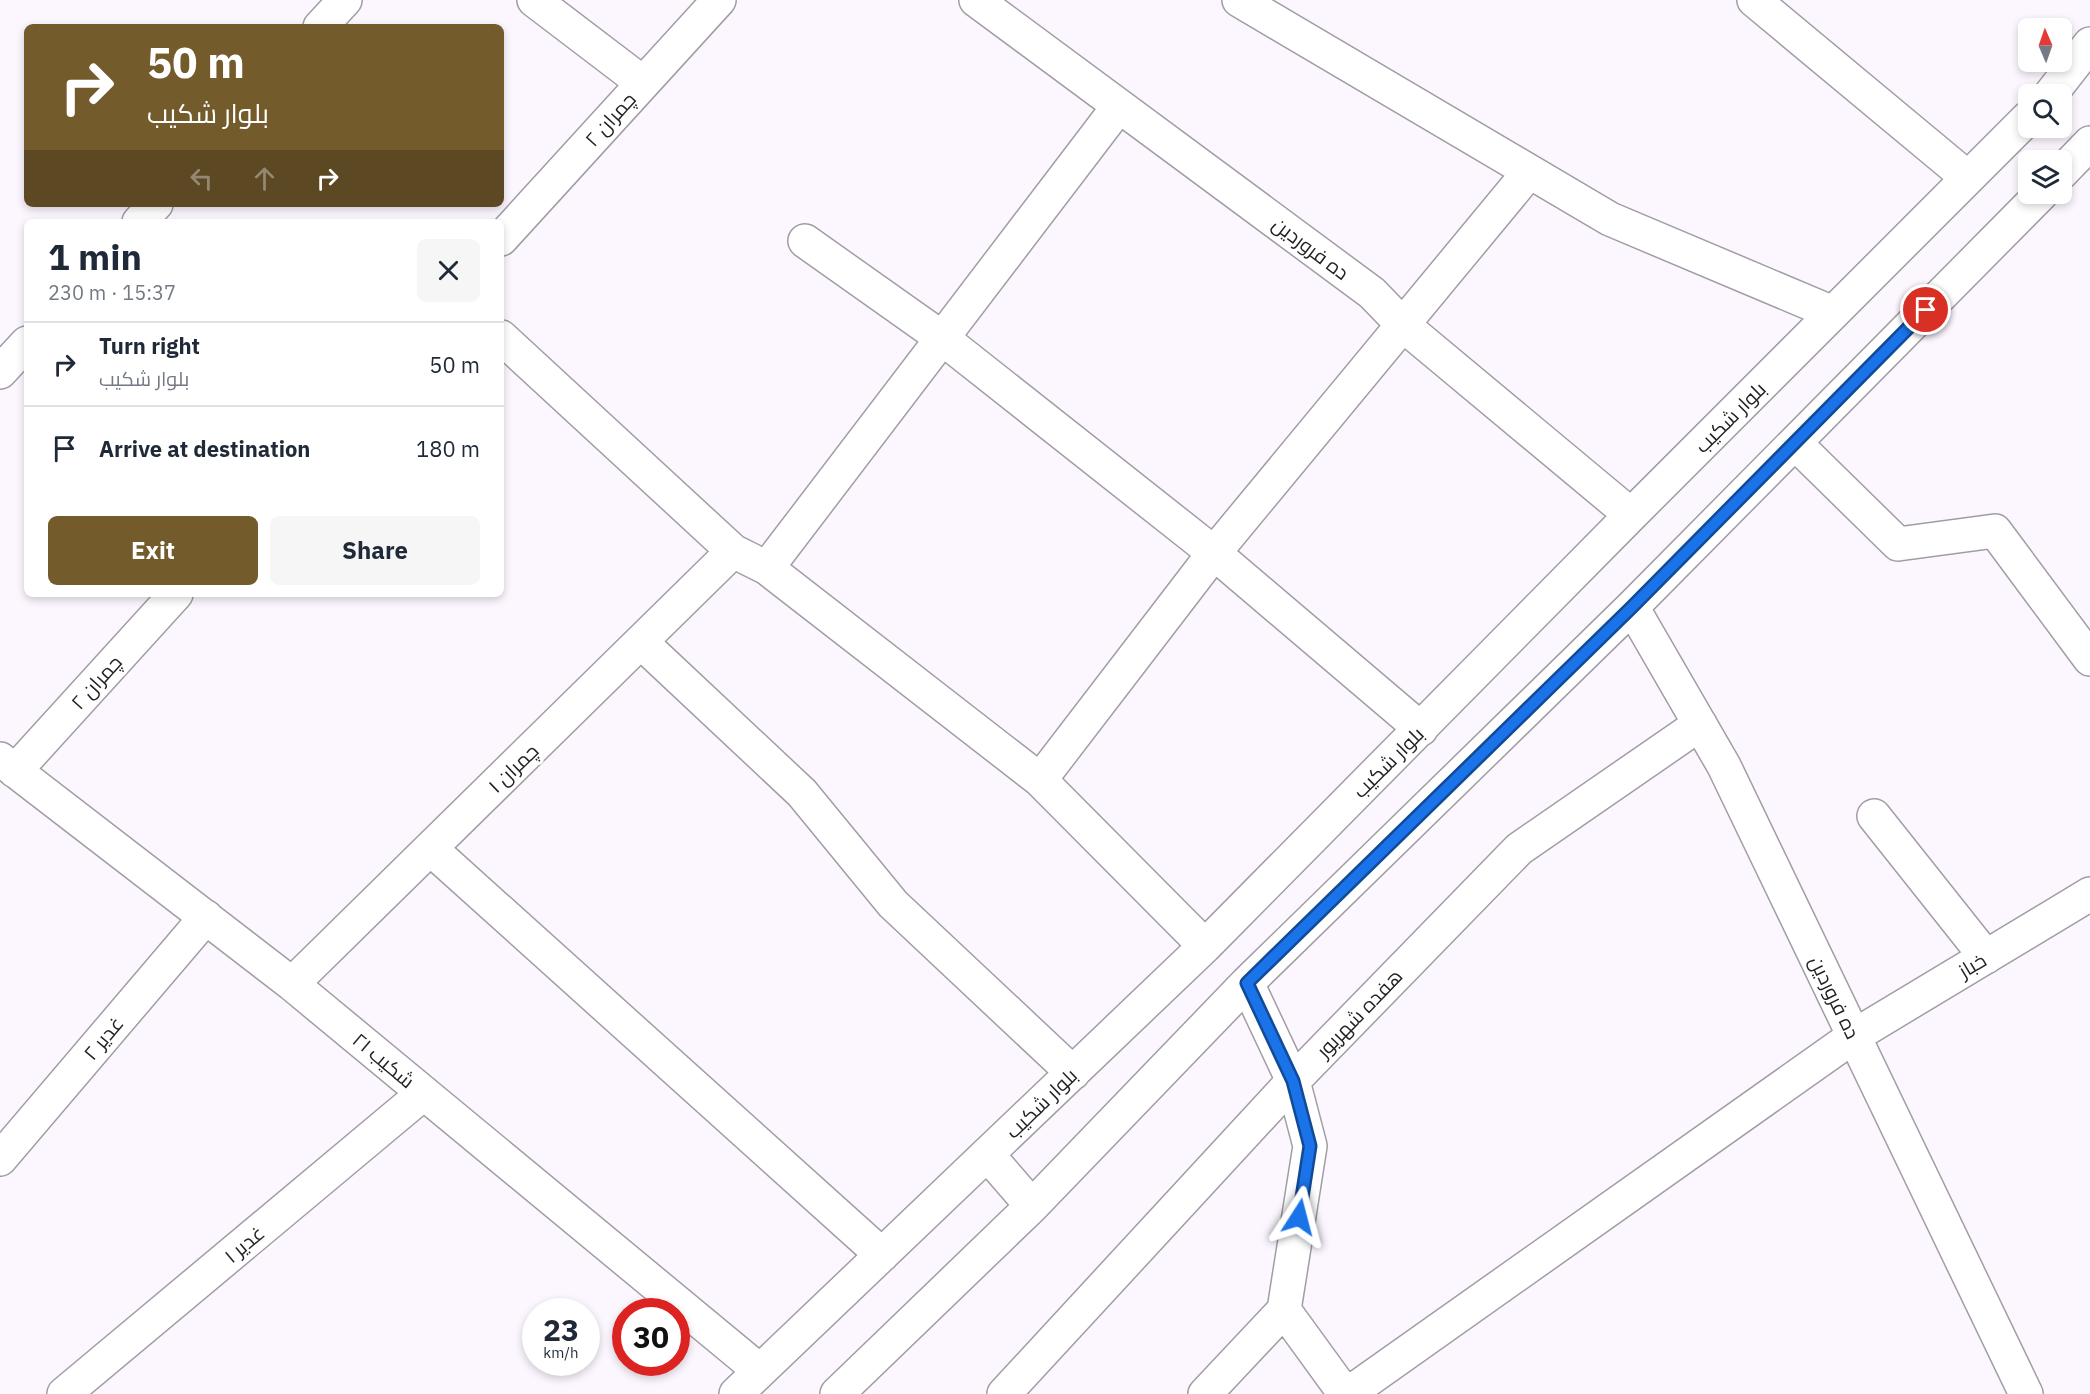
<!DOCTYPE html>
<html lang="en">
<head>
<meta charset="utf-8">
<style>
	body { margin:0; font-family:"IBM Plex Sans",Cairo,sans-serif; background:#f6f6f7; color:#1f2937; height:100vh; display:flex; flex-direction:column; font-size:22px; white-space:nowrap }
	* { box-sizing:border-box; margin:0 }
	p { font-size:20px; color:#747a83 }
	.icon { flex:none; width:33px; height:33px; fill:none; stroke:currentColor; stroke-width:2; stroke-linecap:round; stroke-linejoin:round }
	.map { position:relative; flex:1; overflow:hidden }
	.side { position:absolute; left:24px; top:219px; width:480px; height:378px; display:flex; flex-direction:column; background:#fff; border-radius:9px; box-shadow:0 3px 9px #0003 }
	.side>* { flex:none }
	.banner { position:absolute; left:24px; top:24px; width:480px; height:183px; border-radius:9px; box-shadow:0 3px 9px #0003; background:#745b2c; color:#fff; overflow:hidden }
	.needle { width:39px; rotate:358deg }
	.controls { position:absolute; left:2018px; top:18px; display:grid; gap:12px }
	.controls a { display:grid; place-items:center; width:54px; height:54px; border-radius:9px; background:#fff; box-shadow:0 3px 9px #0003; font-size:30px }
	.speed { position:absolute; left:522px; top:1298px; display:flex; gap:12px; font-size:30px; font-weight:700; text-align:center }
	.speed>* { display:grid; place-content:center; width:78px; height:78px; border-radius:50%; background:#fff; box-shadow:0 3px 9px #0003; line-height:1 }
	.speed small { font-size:15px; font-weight:400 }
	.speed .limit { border:9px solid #d22; background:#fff; color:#111 }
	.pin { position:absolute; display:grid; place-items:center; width:51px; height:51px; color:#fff; margin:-26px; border:3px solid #fff; border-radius:50%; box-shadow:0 2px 6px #0007 }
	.me { position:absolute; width:66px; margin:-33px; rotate:9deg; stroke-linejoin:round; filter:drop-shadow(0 0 4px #0008) }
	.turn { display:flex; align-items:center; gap:21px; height:126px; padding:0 24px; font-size:27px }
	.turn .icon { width:78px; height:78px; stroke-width:2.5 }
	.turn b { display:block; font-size:42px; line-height:51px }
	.lanes { display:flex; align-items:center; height:57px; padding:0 24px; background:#0003; justify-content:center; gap:30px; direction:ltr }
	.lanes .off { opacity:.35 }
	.round { display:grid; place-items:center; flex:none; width:63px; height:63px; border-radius:9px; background:#f6f6f7 }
	.head { display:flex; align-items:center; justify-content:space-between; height:102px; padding:0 24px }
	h1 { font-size:36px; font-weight:700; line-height:45px }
	.cta { display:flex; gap:12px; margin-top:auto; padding:12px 24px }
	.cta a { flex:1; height:69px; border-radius:9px; background:#745b2c; color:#fff; font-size:24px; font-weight:700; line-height:69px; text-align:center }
	.cta a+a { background:#f6f6f7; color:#1f2937 }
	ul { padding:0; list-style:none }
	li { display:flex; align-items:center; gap:18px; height:84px; padding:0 24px; border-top:2px solid #e0e1e3 }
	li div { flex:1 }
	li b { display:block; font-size:22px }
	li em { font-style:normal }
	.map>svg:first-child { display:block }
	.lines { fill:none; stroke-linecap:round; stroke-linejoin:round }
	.minor-casing { stroke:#a29da5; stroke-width:36 }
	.minor { stroke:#fff; stroke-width:33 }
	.route-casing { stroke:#114b97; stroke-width:15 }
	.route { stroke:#1a73e8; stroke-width:10 }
	.labels { text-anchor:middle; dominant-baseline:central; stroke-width:6; stroke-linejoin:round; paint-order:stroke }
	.street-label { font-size:20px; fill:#242225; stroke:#fff }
</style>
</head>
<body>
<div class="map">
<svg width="2090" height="1394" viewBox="0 0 2090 1394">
	<rect width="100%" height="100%" fill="#fcf7ff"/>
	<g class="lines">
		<defs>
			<path id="minor" d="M534,0L643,83
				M976,0L1372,293L1403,325L1631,515
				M1239,0L1610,219L1833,313
				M1754,0L1968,178
				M320,27L345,0
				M2051,94L2090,44
				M2061,173L2090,143
				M139,222L156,204
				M501,239L719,0
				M805,241L942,338L1214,553L1421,729
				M501,337L733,551L767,568L1040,780L1205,946
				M0,372L27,343
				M1795,443L1898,544L1995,531L2090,659
				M767,568L1119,106
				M1632,607L1724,766L2026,1394
				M641,642L802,793L893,904L1073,1073
				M0,759L292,984L760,1371
				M15,771L176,594
				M1040,780L1214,553L1529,172
				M1874,816L1986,957
				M431,849L882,1255
				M292,984L733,551
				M987,1154L1032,1206
				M0,1159L206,917
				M1284,1310L1345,1394
				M64,1394L424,1093
				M736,1394L1205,946L1631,515L2028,118
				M837,1394L1032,1206L1247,983L1632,607L2041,194
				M1004,1394L1293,1081L1519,849L1700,724
				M1205,1394L1284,1310L1310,1146L1293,1081L1247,983
				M1348,1394L1854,1036L2090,894"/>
		</defs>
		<use href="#minor" class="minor-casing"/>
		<use href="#minor" class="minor"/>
	</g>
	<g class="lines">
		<defs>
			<path id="route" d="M1299,1217L1310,1146L1293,1081L1247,983L1632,607L1926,310"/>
		</defs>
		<use href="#route" class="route-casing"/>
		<use href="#route" class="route"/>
	</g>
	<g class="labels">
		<g class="street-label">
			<text transform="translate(610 119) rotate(-48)">چمران ۲</text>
			<text transform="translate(1311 248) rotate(37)">ده فروردین</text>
			<text transform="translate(1730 417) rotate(-45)">بلوار شکیب</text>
			<text transform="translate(96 682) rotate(-48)">چمران ۲</text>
			<text transform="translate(1388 762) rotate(-45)">بلوار شکیب</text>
			<text transform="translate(513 768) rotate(-44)">چمران ۱</text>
			<text transform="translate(1972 965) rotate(-31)">خباز</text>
			<text transform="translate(1835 997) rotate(64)">ده فروردین</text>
			<text transform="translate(1359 1013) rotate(-46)">هفده شهریور</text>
			<text transform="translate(103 1038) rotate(-50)">غدیر ۲</text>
			<text transform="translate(384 1060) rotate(40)">شکیب ۲۱</text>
			<text transform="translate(1041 1103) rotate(-44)">بلوار شکیب</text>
			<text transform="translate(244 1244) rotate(-40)">غدیر ۱</text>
		</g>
	</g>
</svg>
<div class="controls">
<a><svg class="needle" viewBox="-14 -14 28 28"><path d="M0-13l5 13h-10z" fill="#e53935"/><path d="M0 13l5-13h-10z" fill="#747a83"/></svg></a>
<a><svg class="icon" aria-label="search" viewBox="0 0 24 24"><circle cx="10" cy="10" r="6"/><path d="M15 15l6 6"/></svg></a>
<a><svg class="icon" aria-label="layers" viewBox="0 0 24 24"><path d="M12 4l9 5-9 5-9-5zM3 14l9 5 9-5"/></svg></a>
</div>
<div class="speed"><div>23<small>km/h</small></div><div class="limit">30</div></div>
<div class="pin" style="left:1926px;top:310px;background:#d93025"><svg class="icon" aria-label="arrive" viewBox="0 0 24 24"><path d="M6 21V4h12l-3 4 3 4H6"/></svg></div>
<svg class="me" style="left:1299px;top:1217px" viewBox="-20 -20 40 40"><path d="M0-17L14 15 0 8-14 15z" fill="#1a73e8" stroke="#fff" stroke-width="4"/></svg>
<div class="banner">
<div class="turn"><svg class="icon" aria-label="right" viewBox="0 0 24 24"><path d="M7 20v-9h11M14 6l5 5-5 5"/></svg><div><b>50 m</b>بلوار شکیب</div></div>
<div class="lanes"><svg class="icon off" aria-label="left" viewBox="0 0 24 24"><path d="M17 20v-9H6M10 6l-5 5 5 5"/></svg><svg class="icon off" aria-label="ahead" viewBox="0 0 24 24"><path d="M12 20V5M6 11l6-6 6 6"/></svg><svg class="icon" aria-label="right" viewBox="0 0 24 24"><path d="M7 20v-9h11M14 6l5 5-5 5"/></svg></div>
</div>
<section class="side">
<div class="head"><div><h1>1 min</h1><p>230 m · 15:37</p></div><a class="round"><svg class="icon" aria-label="close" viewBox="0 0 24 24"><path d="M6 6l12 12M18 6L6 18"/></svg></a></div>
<ul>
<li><svg class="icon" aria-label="right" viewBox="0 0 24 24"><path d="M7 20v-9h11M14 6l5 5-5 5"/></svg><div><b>Turn right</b><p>بلوار شکیب</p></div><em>50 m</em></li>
<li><svg class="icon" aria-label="arrive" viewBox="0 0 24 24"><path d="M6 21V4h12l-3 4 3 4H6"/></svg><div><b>Arrive at destination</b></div><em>180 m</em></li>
</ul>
<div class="cta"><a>Exit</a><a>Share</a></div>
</section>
</div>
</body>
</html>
